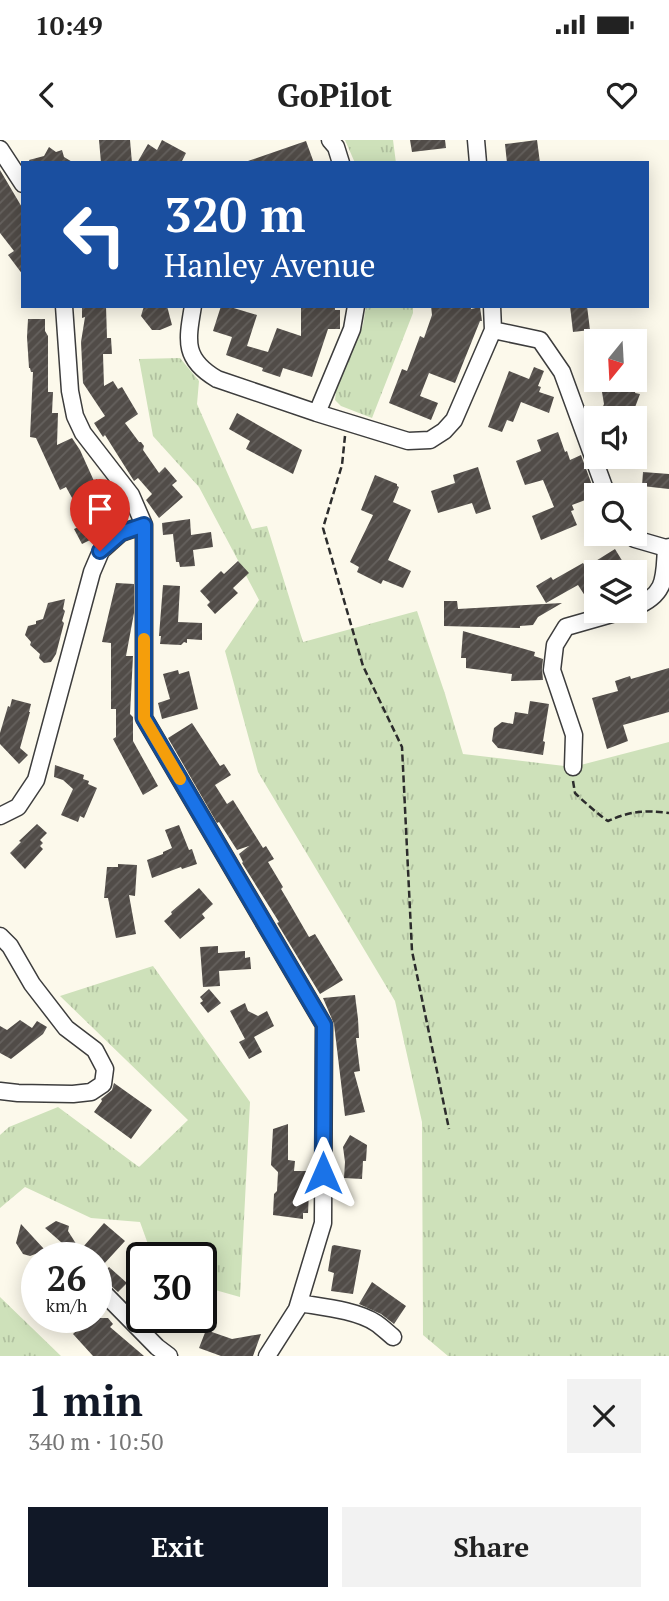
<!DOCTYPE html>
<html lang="en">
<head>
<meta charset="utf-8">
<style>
	body { margin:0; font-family:"PT Serif",serif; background:#f2f2f2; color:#222; height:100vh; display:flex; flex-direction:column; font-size:26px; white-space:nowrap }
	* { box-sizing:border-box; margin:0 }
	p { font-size:23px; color:#767676 }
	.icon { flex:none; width:38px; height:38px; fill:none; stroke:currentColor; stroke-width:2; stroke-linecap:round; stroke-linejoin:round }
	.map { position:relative; height:1216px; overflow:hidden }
	.drawer { display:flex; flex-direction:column; background:#fff; flex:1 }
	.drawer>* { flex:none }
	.top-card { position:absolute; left:21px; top:21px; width:628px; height:147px; border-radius:0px; box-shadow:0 4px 18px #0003; background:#1a4fa0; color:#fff; overflow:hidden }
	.needle { width:46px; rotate:198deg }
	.tools { position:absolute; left:584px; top:189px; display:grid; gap:14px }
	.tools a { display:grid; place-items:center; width:63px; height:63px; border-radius:0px; background:#fff; box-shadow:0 4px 18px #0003; font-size:35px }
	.speed { position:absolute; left:21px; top:1102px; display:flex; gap:14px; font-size:35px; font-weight:700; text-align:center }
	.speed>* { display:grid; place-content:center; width:91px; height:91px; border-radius:50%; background:#fff; box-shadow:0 4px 18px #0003; line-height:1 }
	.speed small { font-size:18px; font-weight:400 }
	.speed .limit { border:4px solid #111; border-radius:10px; background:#fff; color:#111 }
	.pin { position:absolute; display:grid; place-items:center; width:60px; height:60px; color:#fff; margin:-72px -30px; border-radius:50% 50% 50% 0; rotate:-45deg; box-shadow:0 0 7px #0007 }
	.pin .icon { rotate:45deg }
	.me { position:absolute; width:77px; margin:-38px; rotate:0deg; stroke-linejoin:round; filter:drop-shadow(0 0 5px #0008) }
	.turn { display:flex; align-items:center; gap:24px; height:147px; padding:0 28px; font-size:32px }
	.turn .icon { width:91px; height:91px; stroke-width:2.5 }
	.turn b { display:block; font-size:49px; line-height:60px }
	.round { display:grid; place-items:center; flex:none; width:74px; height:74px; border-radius:0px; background:#f2f2f2 }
	.overview { display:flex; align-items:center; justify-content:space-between; height:119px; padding:0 28px }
	h1 { font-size:42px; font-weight:700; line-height:52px; color:#111827 }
	.cta { display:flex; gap:14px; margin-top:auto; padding:14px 28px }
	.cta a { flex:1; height:80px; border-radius:0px; background:#111827; color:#fff; font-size:28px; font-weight:700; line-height:80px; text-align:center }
	.cta a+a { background:#f2f2f2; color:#222 }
	.status { display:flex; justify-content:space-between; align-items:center; height:49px; padding:0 35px; background:#fff; direction:ltr }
	.status svg { height:19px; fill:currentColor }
	header { display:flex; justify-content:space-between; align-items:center; height:91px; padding:0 28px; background:#fff; font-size:32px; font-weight:700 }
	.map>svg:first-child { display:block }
	.grass { fill:url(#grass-tufts) }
	.building { fill:url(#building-hatch) }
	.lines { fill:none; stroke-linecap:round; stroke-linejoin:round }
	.minor-casing { stroke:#3d3d3d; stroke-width:19 }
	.path { stroke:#2c2c2c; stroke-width:2.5; stroke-dasharray:7 3.5; stroke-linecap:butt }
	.minor { stroke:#fff; stroke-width:16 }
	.route-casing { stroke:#114b97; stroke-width:18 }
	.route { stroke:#1a73e8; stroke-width:12 }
	.slow { stroke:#f59e0b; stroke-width:12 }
</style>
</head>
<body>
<div class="status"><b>10:49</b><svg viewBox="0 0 49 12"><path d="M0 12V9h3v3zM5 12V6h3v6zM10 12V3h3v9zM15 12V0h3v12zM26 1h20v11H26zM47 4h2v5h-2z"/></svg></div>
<header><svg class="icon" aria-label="back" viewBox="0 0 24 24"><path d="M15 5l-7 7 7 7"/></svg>GoPilot<svg class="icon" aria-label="heart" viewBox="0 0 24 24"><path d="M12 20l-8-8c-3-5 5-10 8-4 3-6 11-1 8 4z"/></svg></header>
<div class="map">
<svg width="669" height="1216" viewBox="0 0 669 1216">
	<defs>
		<pattern id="grass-tufts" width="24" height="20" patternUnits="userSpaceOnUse" patternTransform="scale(1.75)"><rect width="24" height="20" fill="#cee1ba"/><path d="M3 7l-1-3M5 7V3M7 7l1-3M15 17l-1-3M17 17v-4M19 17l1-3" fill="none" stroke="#b0c09f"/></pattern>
		<pattern id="building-hatch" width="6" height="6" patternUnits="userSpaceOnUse" patternTransform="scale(1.75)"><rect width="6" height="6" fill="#514c48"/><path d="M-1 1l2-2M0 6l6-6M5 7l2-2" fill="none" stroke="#65615e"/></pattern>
	</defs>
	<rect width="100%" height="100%" fill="#fcf9eb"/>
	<path class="grass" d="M345,0H393L396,23H355Z
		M366,166H413V173L372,278L341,266L335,260L336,251L363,185Z
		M180,218L199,241L197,264L252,389L267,386L303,502L417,471L445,554L463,614L573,627L669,602V1216H448L423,1195L422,982L395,861L258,632L225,511L259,460L199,347L153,296L139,219Z
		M153,826L250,962L240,1157L201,1146V1118H153L140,1082L91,1078L25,1047L0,1068V995L9,987L58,967L139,1027L188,980L60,856Z
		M0,1157L1,1158L61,1216H0Z"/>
	<path class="building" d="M99,0H130L132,23H101Z
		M162,0L186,13L181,23H137L148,4L157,10Z
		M410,0H445L446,8L412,12Z
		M537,0L540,23H507L505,4Z
		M306,1L314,23H248V21Z
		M49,7L56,12L62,10L64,17L74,23H30L29,20L44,16Z
		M0,30L23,69V135L8,115L14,111L0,93Z
		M82,166H106L107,198H111L112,214H103L104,246L113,241L118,249L122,247L138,274L125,283L139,302H141L144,306L143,310L159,333L165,327L177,341L172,345L183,357L159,378L146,360L152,354L138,338L134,341L105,295L103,297L94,283L105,276L83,243L81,202L85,177L82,178Z
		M144,166H167L172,185L160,190H152L141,176Z
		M221,166H227L257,175L247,206L268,212L277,188L301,196V166H335V170H340V189H328L312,237L283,228L280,237L262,231L263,228L226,215L232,197L213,191Z
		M431,166H471V169L480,167L482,181H480L455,243L429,233L420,256L438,263L431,280L389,263L402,229L407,231L420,196L424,198L432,175Z
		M570,166H587L590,190L573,192Z
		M28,179H45V191L48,196V252H53L52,273H58L57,305L72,298L80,310L94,341L97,339L105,356L104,357L115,378L98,388L100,391L93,395L94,398L82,404L74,389L86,383L66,347L60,350L36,298L30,297L33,232H31L30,228H29L27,197Z
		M534,227L544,231L538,246L541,247L539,252L554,257L549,273L521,262L513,282L507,280L502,292L488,287L509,231L529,239Z
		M600,240H638L635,253L640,254L631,278H598L604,264Z
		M237,273L302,310L293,334L246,309L250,301L229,289Z
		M558,292L565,312L567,311L570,320L581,315L596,356L572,365L574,370L571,371L577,385L541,400L532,376L554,367L543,340L525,345L516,321L541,311L537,300Z
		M478,327L491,369L476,374L472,363L438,373L431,351L455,343L453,335Z
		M643,332L669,334V349L642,346Z
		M375,335L397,344V346L399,347L393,362L411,370L388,420L411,431L403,448L383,440L381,444L357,432L359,427L350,422L373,375L361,370Z
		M190,379L191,395L211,392L213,407L193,410L195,426L180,427L179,422H176L173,394L163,395L162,383Z
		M615,409L629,432H597V458L589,462L578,445L546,463L536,446L551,437L553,440L583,423L586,427Z
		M238,421L249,433L233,448L238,453L215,474L207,465L210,462L200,451L221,431L224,434Z
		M116,443L134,444V473L126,516H133L130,574L133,577V601L158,646L143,655L113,599L116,597V569H111V503L102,502Z
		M163,445L180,446L178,482L202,483V500L187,499V503L184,502L181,505L160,504L161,496H159Z
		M65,459L63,469L65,471L62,481L64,483L56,514L51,522L44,523L39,518L40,514L30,505L31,502L25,495L28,486L36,484V481L43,479L48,463Z
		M444,461H457L458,469L562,463L538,477L533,485L520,486V488L444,486Z
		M463,491L535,512L534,516L543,519L542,529L543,540L511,541L512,534L466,528V518H461Z
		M669,528V572L623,585L628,601L607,609L592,558L618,551L615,541L630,536L631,539Z
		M178,530L179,534L189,531L198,569L162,579L158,563L170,559L163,534Z
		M12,559L31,564L29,572H30L20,608L28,615L19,624L0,604V593L8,566L10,567Z
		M530,561L549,564L543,601L545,602L543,615L498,608L492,601L494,588L502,582L513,584L515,572L528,574Z
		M192,583L220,626L224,624L231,635L215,645L227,664L233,660L263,708L266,706L274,719L268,722L283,747L281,749L287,759L309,797L315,794L343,840L320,854L277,783L279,782L242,723L243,722L239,714L249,706L237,710L219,682L217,683L168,598Z
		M55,625L84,635L83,639L89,641L88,644L97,648L84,678L80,676L78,682L61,675L73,649L63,640L54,637Z
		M37,684L47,693L40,700L43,703L40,706L43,709L25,729L10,713L21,702L19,701Z
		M179,685L189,710L192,709L197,724L182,729L181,727L152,738L147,720L163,714V712L172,708L165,690Z
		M118,724L137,725L135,756L129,755L136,794L116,798L108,758H104L107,727H118Z
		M199,748L213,764L202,774L205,778L180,799L164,781L172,774L171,772Z
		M218,806V813L245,811V818L250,817L251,829L219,831L220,846L203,847L200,807Z
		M209,849L221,863L208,873L200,863L203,861L200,857Z
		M355,855L358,879L359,898H356L360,931L354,932L365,972L345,976L334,884L323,858Z
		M245,863L248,871L258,876L267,871L274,886L254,897L262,912L249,919L239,902L245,899L230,871Z
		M20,880L32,888L37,881L47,887L43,894L11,919L0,913V886L7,890Z
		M114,943L152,970L131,999L94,972L102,961L101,959L112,950Z
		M288,984V1020L295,1021L294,1031H310L308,1073H303V1079L273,1075L274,1054L277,1051L278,1032L271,1025L273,989Z
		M350,995L367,1005L366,1021H363L362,1039L344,1038L345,1022L343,1007Z
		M56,1081L69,1086L68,1091L85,1118H79L45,1088Z
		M104,1083L125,1101L103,1125L83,1107Z
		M21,1084L44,1109L38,1113L30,1116L23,1114L16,1103Z
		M334,1105L361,1110L353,1154L331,1151L334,1133L328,1131L332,1106Z
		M109,1127L127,1143L118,1152L100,1136Z
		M372,1142L406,1166L394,1184L381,1174L359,1164Z
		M90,1178H108L113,1184L110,1187L144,1216H93L73,1194Z
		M206,1190L232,1199L261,1194L253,1216H221L199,1208Z"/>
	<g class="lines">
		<defs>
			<path id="minor" d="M330,0L336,7L341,23
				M476,0L478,23
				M0,9L23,44
				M64,166L70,251L75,276L83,293L131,355L144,385V578L324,885L323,1083L297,1169L267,1216
				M193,166C187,201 183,219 217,239L317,273L408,301L430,300L444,291L454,280L493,190L492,166
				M493,190L540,200L562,232L607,355
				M317,273L352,189L356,166
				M628,394L635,399L666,408
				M635,467C667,454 664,437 666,408L669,407
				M573,627L574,595L552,530L555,505L566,487L622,471
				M0,676L18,667L36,640L92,432L101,411L121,393L144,385
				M0,796L10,806L32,844L66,888L95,910L105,929L103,944L91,952L73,954L18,953L0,951
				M96,1145L157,1207L169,1216
				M299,1163C322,1167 356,1170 376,1183C382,1187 388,1193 393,1197"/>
		</defs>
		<use href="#minor" class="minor-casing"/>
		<path class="path" d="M345,296L342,325L323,388L363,526L402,607L412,811L449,989
			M573,641L575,653C582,660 600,676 608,681C630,671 645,670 669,673"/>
		<use href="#minor" class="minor"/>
	</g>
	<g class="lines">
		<defs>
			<path id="route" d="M100,411L121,393L144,385V578L324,885L323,1033"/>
		</defs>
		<use href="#route" class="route-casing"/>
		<use href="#route" class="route"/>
		<path class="slow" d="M144,499V578L180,639"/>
	</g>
</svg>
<div class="tools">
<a><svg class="needle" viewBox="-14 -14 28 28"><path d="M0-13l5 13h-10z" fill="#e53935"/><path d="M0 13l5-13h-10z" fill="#767676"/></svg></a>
<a><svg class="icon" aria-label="sound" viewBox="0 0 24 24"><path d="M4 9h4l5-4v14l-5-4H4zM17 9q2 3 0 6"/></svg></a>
<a><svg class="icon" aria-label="search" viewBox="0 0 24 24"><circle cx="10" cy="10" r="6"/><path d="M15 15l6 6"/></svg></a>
<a><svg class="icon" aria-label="layers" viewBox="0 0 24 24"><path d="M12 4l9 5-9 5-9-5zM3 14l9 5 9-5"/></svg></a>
</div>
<div class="speed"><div>26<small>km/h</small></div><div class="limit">30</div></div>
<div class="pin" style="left:100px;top:411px;background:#d93025"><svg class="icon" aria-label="arrive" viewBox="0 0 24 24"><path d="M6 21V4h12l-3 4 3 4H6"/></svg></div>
<svg class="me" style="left:323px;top:1033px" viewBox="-20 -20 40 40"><path d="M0-17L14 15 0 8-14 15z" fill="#1a73e8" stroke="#fff" stroke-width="4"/></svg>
<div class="top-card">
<div class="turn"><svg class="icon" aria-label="left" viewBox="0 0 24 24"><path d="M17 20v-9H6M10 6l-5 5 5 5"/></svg><div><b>320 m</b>Hanley Avenue</div></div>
</div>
</div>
<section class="drawer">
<div class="overview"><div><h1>1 min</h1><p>340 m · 10:50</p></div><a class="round"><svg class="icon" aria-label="close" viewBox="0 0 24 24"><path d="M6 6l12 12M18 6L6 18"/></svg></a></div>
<div class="cta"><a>Exit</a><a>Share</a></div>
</section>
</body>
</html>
